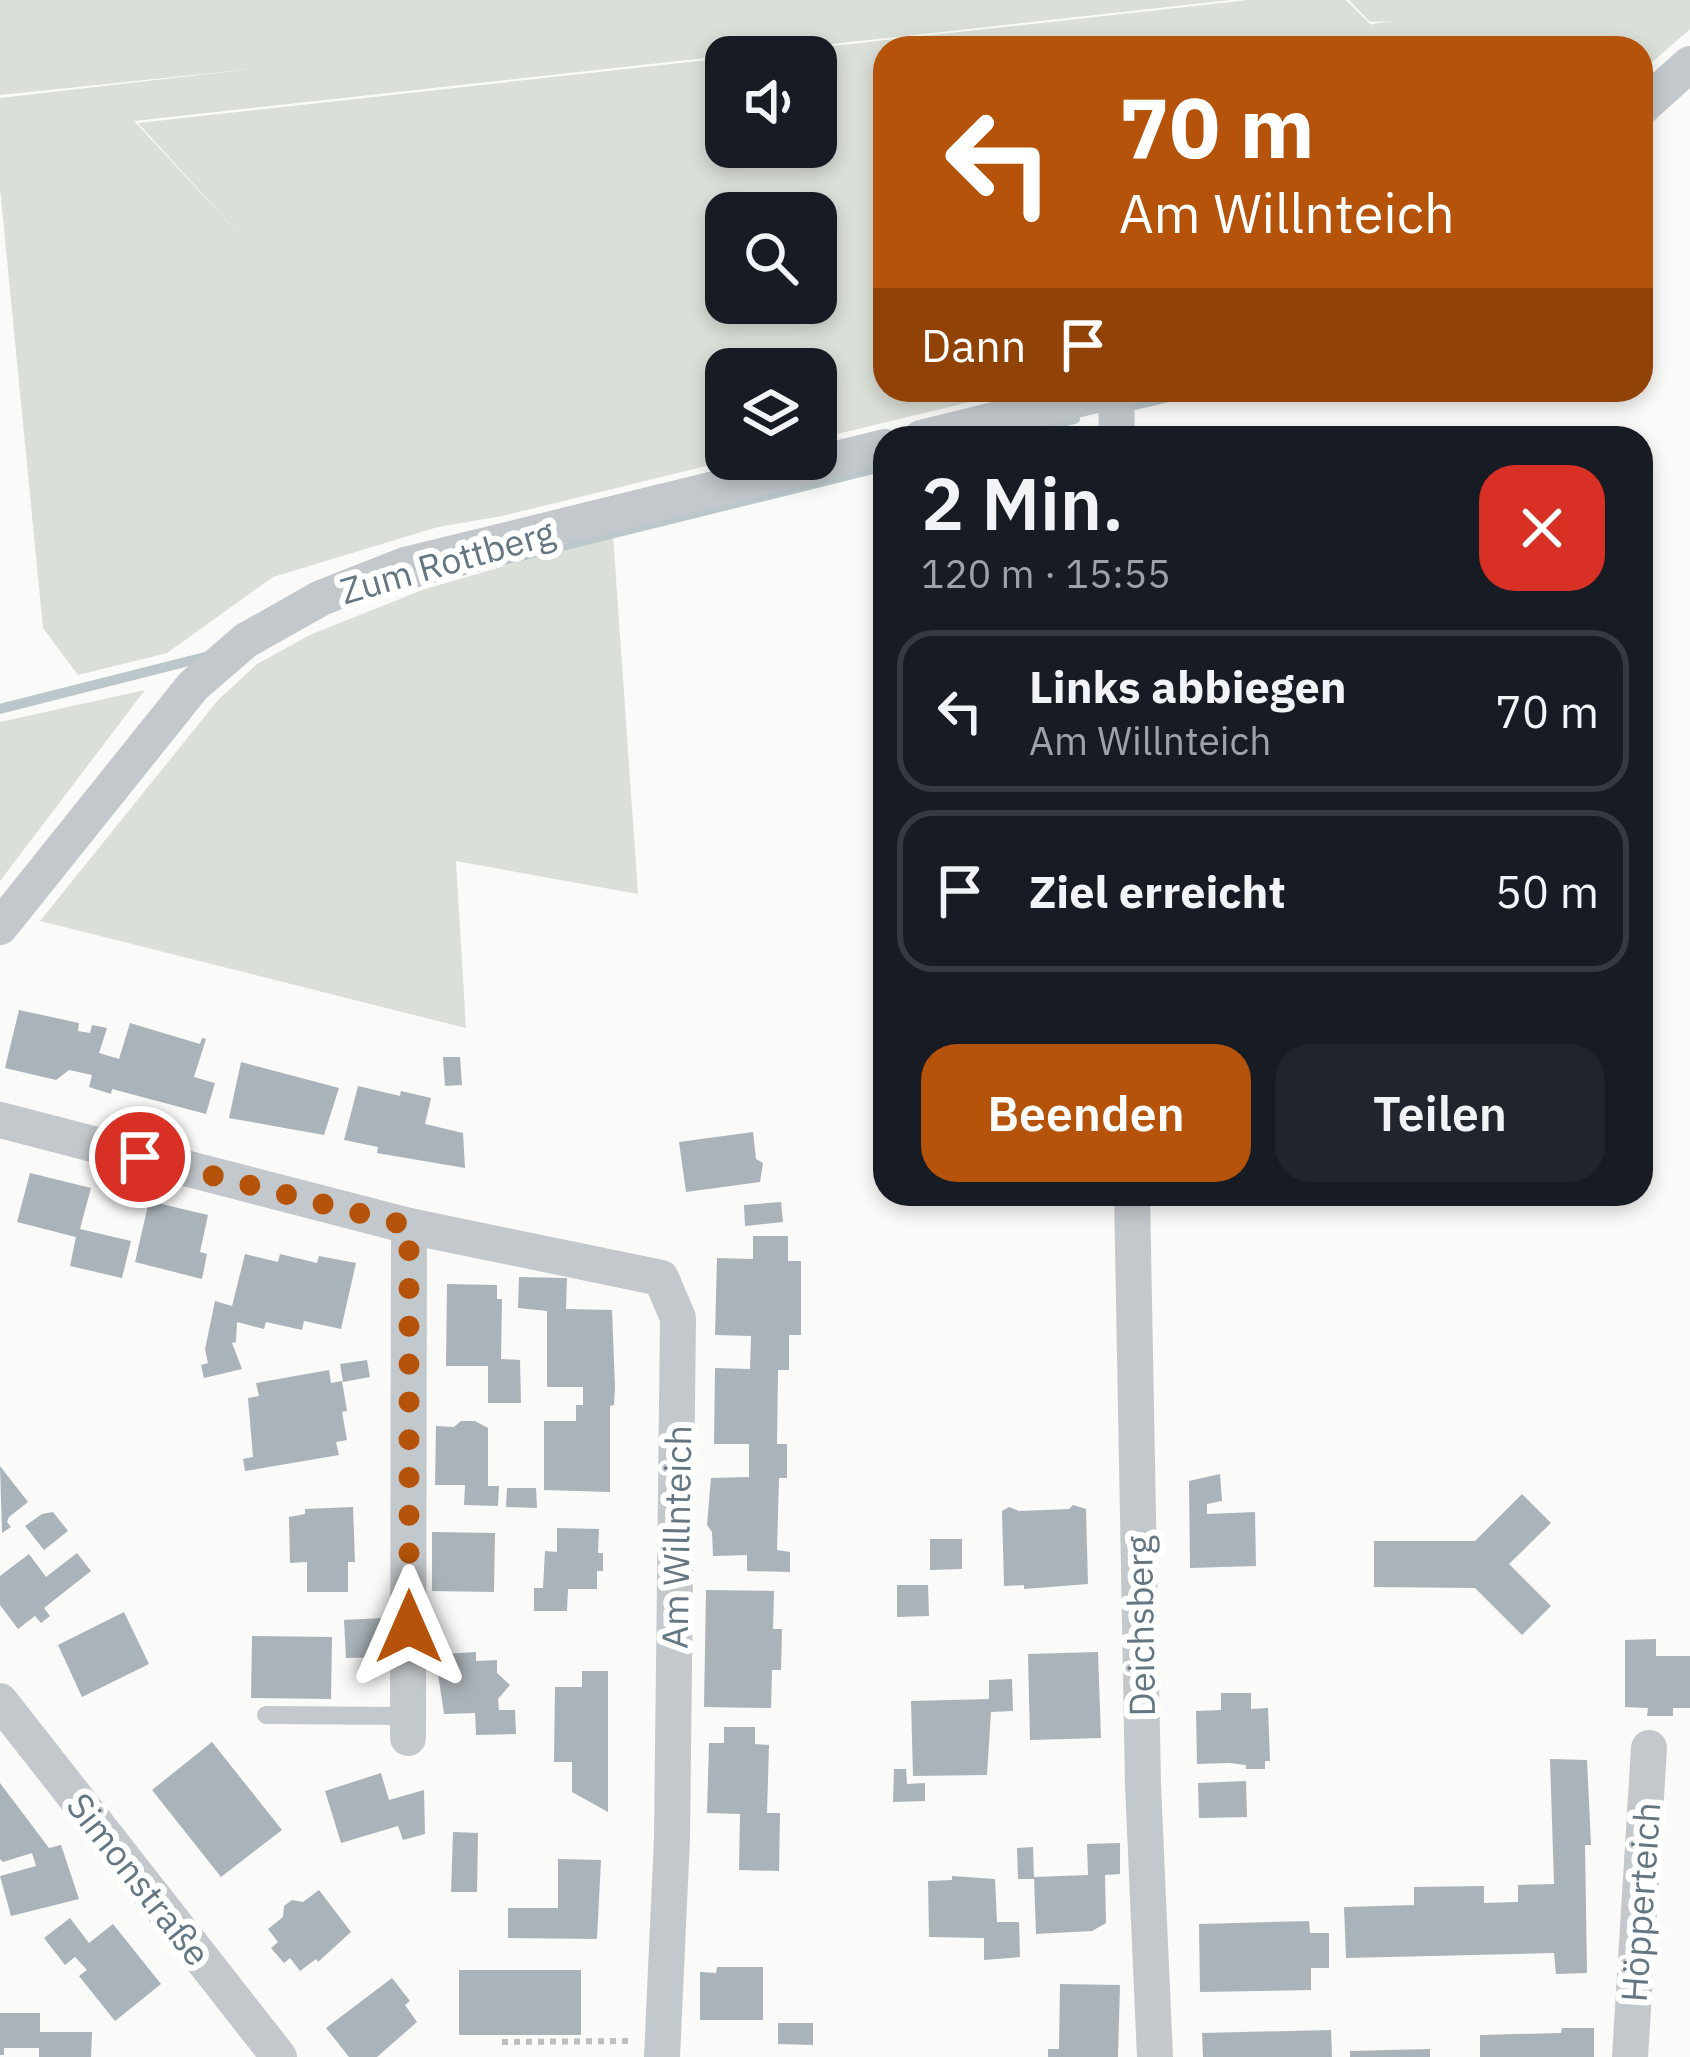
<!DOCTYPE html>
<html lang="de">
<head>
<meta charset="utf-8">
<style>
	body { margin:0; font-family:"IBM Plex Sans",sans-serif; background:#20242c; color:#f1f3f6; height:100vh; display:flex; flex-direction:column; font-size:45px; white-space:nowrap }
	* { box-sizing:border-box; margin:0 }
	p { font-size:39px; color:#9ea1a6 }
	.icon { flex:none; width:66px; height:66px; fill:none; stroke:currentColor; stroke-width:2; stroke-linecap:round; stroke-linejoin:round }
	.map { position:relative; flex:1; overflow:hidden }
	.details { position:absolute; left:873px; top:426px; width:780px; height:780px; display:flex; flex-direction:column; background:#171b24; border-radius:36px; box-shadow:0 6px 18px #0003 }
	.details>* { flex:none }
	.top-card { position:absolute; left:873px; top:36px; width:780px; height:366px; border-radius:36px; box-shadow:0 6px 18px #0003; background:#b45309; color:#fff; overflow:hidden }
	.buttons { position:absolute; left:705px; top:36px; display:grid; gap:24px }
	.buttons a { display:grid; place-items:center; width:132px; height:132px; border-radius:24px; background:#171b24; box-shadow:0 6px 18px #0003; font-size:60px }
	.pin { position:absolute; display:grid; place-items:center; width:102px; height:102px; color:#fff; margin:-51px; border:6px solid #fff; border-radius:50%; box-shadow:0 3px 12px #0007 }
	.me { position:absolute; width:132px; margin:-66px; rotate:0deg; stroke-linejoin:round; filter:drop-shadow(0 0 9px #0008) }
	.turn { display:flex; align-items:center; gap:42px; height:252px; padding:0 48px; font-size:54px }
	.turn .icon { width:156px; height:156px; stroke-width:2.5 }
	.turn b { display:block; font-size:84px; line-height:102px }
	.then { display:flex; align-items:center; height:114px; padding:0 48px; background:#0003; gap:24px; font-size:45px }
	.round { display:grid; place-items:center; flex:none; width:126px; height:126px; border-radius:36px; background:#20242c }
	.head { display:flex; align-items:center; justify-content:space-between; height:204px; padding:0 48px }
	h1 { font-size:72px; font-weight:600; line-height:90px }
	.button { display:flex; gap:24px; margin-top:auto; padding:24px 48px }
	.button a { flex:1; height:138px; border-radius:36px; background:#b45309; color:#fff; font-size:48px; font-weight:600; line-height:138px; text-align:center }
	.button a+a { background:#20242c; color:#f1f3f6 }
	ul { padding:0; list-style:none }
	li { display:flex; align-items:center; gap:36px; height:162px; margin:0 24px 18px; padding:0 24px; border:6px solid #363941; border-radius:36px }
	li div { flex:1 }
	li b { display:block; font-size:45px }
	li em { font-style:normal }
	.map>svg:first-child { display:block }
	.green { fill:#dadfd7; fill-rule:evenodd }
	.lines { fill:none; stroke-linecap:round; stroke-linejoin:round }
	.stream { stroke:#bbc7cb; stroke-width:10 }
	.building { fill:#aab3b9 }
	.path { stroke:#bbbfc2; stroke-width:6; stroke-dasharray:6 6; stroke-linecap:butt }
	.lane { stroke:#c3c8cc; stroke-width:18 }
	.street { stroke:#c3c8cc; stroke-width:36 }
	.route { stroke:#b45309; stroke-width:21; stroke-dasharray:0 37.8 }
	.labels { text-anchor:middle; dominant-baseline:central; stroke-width:12; stroke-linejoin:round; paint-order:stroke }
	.street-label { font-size:36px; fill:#657683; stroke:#fff }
</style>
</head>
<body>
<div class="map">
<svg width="1690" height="2057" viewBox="0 0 1690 2057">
	<rect width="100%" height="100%" fill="#fafaf8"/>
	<path class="green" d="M0,0H1231L134,121L250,246L138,123L726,58V147H816V57H732L1248,0H1346L1374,28L1371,24L1394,21L1370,22L1349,0H1690V29L1641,72V48H885V390H1020L816,439V369H726V459H735L502,516L438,527L273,577L167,653L78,675L43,628L0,188V98L261,68L0,95ZM726,213H816V303H726Z
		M613,535L638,894L456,861L466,1028L40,921L218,700L257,664L312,634L425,589Z
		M145,690L0,881V722Z"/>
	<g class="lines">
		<path class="stream" d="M1135,405L1199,390
			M997,438L1075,419
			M364,599L421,581L885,466
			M0,709L205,657"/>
	</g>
	<path class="building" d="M19,1010L79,1023L78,1031L90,1033L92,1025L107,1028L99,1053L119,1059L130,1023L200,1044L202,1038L206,1039L194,1077L215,1083L206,1114L112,1089L111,1094L89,1087L92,1075L69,1070L56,1080L5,1068Z
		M443,1057H460L462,1085L445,1086Z
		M241,1062L339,1088L324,1135L229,1118Z
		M358,1086L400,1096L401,1091L431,1098L425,1124L463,1133L465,1168L377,1153L378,1147L344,1140Z
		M753,1132L756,1159L763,1163L760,1182L686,1192L679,1142Z
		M30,1173L91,1188L80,1229L131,1241L122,1278L70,1266L76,1237L17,1222Z
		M149,1201L208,1215L200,1252L207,1254L202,1279L135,1262Z
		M781,1202L783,1222L745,1226L744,1205Z
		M753,1236H788V1261H801V1335H789V1370H778L777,1444H787V1478H779L777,1550L790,1552V1572L747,1571V1555L713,1556L712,1532L707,1525L711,1478L749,1477V1444H714L715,1368L750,1369L751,1336L715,1335L717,1258L753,1259Z
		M245,1254L278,1262L280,1254L317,1263L319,1256L356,1263L341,1329L304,1321L302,1330L266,1322L264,1329L237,1322L236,1342L232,1343L242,1369L204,1378L201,1365L208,1363L205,1349L215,1301L232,1306Z
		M519,1277L567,1278L566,1309L612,1310L615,1387L614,1405L610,1406V1492L544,1490V1421H576V1405H583V1387H547V1311L518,1308Z
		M447,1284L497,1285V1299H502L501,1359L520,1360L521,1403H488V1366H446Z
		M367,1360L370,1377L343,1382L340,1364Z
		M329,1370L331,1383L342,1381L347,1411L342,1412L347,1440L336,1442L339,1455L245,1471L243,1459L253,1457L248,1398L259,1396L256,1383Z
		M461,1421H475L488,1428V1486H499L498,1506L464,1505L465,1485H435L436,1426L454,1427Z
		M0,1466L28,1502L9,1517L7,1522L11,1527L2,1533Z
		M1220,1474L1222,1501L1207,1504V1514L1255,1512L1256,1566L1190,1568L1189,1481Z
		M507,1488H536L537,1508L506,1507Z
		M1522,1494L1551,1523L1509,1564L1551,1606L1522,1635L1475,1588L1374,1587V1541H1475Z
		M1073,1505L1086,1509L1088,1584L1024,1589V1585L1004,1586L1002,1511L1009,1507L1019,1511L1069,1509Z
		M353,1507L355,1562H348V1592H307V1562L290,1563L289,1517L305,1514V1509Z
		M53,1512L68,1531L44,1550L25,1526L42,1514Z
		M557,1528L599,1529L598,1553H603V1571H597V1589H568L567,1611H534V1588H543L545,1551L557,1552Z
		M432,1532L495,1533L494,1592L432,1591Z
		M930,1539H962V1569L930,1570Z
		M77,1553L91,1571L44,1608L50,1616L41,1623L35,1616L18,1629L0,1605V1576L29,1554L46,1577Z
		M897,1585H928L929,1616L897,1617Z
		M706,1590L774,1591L773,1629H782L781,1670H772L771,1708L704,1707Z
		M124,1612L149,1664L82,1697L58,1645Z
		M382,1618L384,1657L346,1658L344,1620Z
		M252,1636L332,1637L331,1699L251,1698Z
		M1656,1639V1656H1690V1708H1673V1716H1647L1648,1708L1625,1707V1640Z
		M476,1652V1661L497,1660V1673L510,1685L498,1699L499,1710H515L516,1734L476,1735L475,1713L444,1714L438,1674H442V1654Z
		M1098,1652L1101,1738L1030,1740L1028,1654Z
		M582,1671H608V1812L572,1792V1762H554L555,1687H582Z
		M1012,1679L1013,1711L991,1712L987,1775L913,1776L911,1701L989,1699V1680Z
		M1221,1693H1251V1709L1268,1708L1270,1761H1265V1769H1246V1765L1229,1763L1197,1764L1196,1711L1221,1710Z
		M724,1727H755V1744L769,1745L767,1813H780L779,1871L739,1870L740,1814L707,1813L709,1743H724Z
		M212,1742L282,1830L221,1877L152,1790Z
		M1550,1759L1587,1760L1591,1845H1585L1587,1973L1556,1974L1554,1953L1346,1958L1344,1907L1414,1905V1887L1484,1886V1903L1518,1902V1885L1554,1884Z
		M894,1769H906L907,1784L925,1783V1801L893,1802Z
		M381,1773L389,1800L424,1790L425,1834L403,1840L398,1826L341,1843L325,1791Z
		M1246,1781L1247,1817L1199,1818L1198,1783Z
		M0,1783L49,1848L61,1845L79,1899L11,1916L0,1876L36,1866L32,1853L3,1862L0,1859Z
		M453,1832L478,1833L477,1892H451Z
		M1120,1843V1874L1105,1875L1106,1923L1092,1931L1036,1934L1034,1877L1088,1875L1087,1844Z
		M1033,1847L1034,1879H1018L1017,1848Z
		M558,1859L601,1860L597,1939L508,1938V1908H558Z
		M952,1876L995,1879L997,1922H1019L1020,1957L984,1960V1938L929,1937L928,1881L952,1880Z
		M319,1890L351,1932L318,1962L316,1959L300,1971L290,1958L284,1963L271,1948L278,1942L268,1929L283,1917L284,1906L292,1900L303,1902Z
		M70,1918L89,1943L113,1924L161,1984L115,2021L79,1976L87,1970L75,1957L65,1965L44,1938Z
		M1309,1921L1310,1933H1329V1968H1311V1990L1200,1992L1199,1924Z
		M717,1967H763V2020H700V1972L716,1973Z
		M459,1970H581V2035H459Z
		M392,1978L410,2001L405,2005L417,2022L377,2057H349L326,2028Z
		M1060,1984L1120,1985L1118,2057H1048V2049H1059Z
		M0,2013H40V2032H92L91,2057H39V2048H4V2055H0Z
		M778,2023H813V2045L778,2044Z
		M1562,2028H1594V2057H1480V2035L1561,2033Z
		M1331,2030L1332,2057H1203L1202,2033Z
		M1430,2049V2057H1350V2051Z"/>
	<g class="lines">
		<path class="path" d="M502,2042L629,2041"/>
		<path class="lane" d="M266,1715L408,1716"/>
		<path class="street" d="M1641,108L1690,64
			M1116,390L1117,438
			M921,438L1116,390
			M0,927L193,686L245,641L321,598L405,565L885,447
			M0,1120L409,1226L661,1278L678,1318L672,1838L662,2057
			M1132,1194L1143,1785L1155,2057
			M0,1701L279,2057
			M408,1738L409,1226
			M1630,2057L1649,1748"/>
	</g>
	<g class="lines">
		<path class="route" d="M140,1157L409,1226V1627"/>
	</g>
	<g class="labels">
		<g class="street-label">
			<text transform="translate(447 561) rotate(-16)">Zum Rottberg</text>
			<text transform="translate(676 1537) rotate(-89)">Am Willnteich</text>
			<text transform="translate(1140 1626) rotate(-91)">Deichsberg</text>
			<text transform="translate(139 1879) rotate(52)">Simonstraße</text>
			<text transform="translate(1640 1902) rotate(-86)">Höpperteich</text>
		</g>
	</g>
</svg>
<div class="buttons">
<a><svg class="icon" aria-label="sound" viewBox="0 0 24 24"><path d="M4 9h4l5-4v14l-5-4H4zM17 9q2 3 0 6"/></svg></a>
<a><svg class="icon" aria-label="search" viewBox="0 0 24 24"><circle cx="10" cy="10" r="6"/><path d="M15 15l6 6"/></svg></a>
<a><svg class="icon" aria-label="layers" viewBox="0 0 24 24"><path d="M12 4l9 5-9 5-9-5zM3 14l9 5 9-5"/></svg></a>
</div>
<div class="pin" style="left:140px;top:1157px;background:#d93025"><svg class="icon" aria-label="arrive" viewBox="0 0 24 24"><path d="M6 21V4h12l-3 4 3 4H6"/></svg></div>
<svg class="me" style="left:409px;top:1627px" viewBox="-20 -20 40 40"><path d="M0-17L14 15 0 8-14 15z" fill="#b45309" stroke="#fff" stroke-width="4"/></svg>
<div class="top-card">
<div class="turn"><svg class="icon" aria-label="left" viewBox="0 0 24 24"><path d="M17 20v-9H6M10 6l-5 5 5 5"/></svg><div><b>70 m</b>Am Willnteich</div></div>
<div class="then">Dann<svg class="icon" aria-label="arrive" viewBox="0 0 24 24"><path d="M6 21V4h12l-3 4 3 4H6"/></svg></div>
</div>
<section class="details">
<div class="head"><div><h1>2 Min.</h1><p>120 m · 15:55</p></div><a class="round" style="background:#d93025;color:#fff"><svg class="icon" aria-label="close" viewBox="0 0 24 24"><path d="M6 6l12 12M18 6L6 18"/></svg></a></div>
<ul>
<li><svg class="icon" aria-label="left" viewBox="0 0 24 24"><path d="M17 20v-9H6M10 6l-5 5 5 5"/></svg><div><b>Links abbiegen</b><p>Am Willnteich</p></div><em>70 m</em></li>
<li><svg class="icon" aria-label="arrive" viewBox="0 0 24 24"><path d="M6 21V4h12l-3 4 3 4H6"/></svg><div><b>Ziel erreicht</b></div><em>50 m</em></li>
</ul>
<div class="button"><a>Beenden</a><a>Teilen</a></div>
</section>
</div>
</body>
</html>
